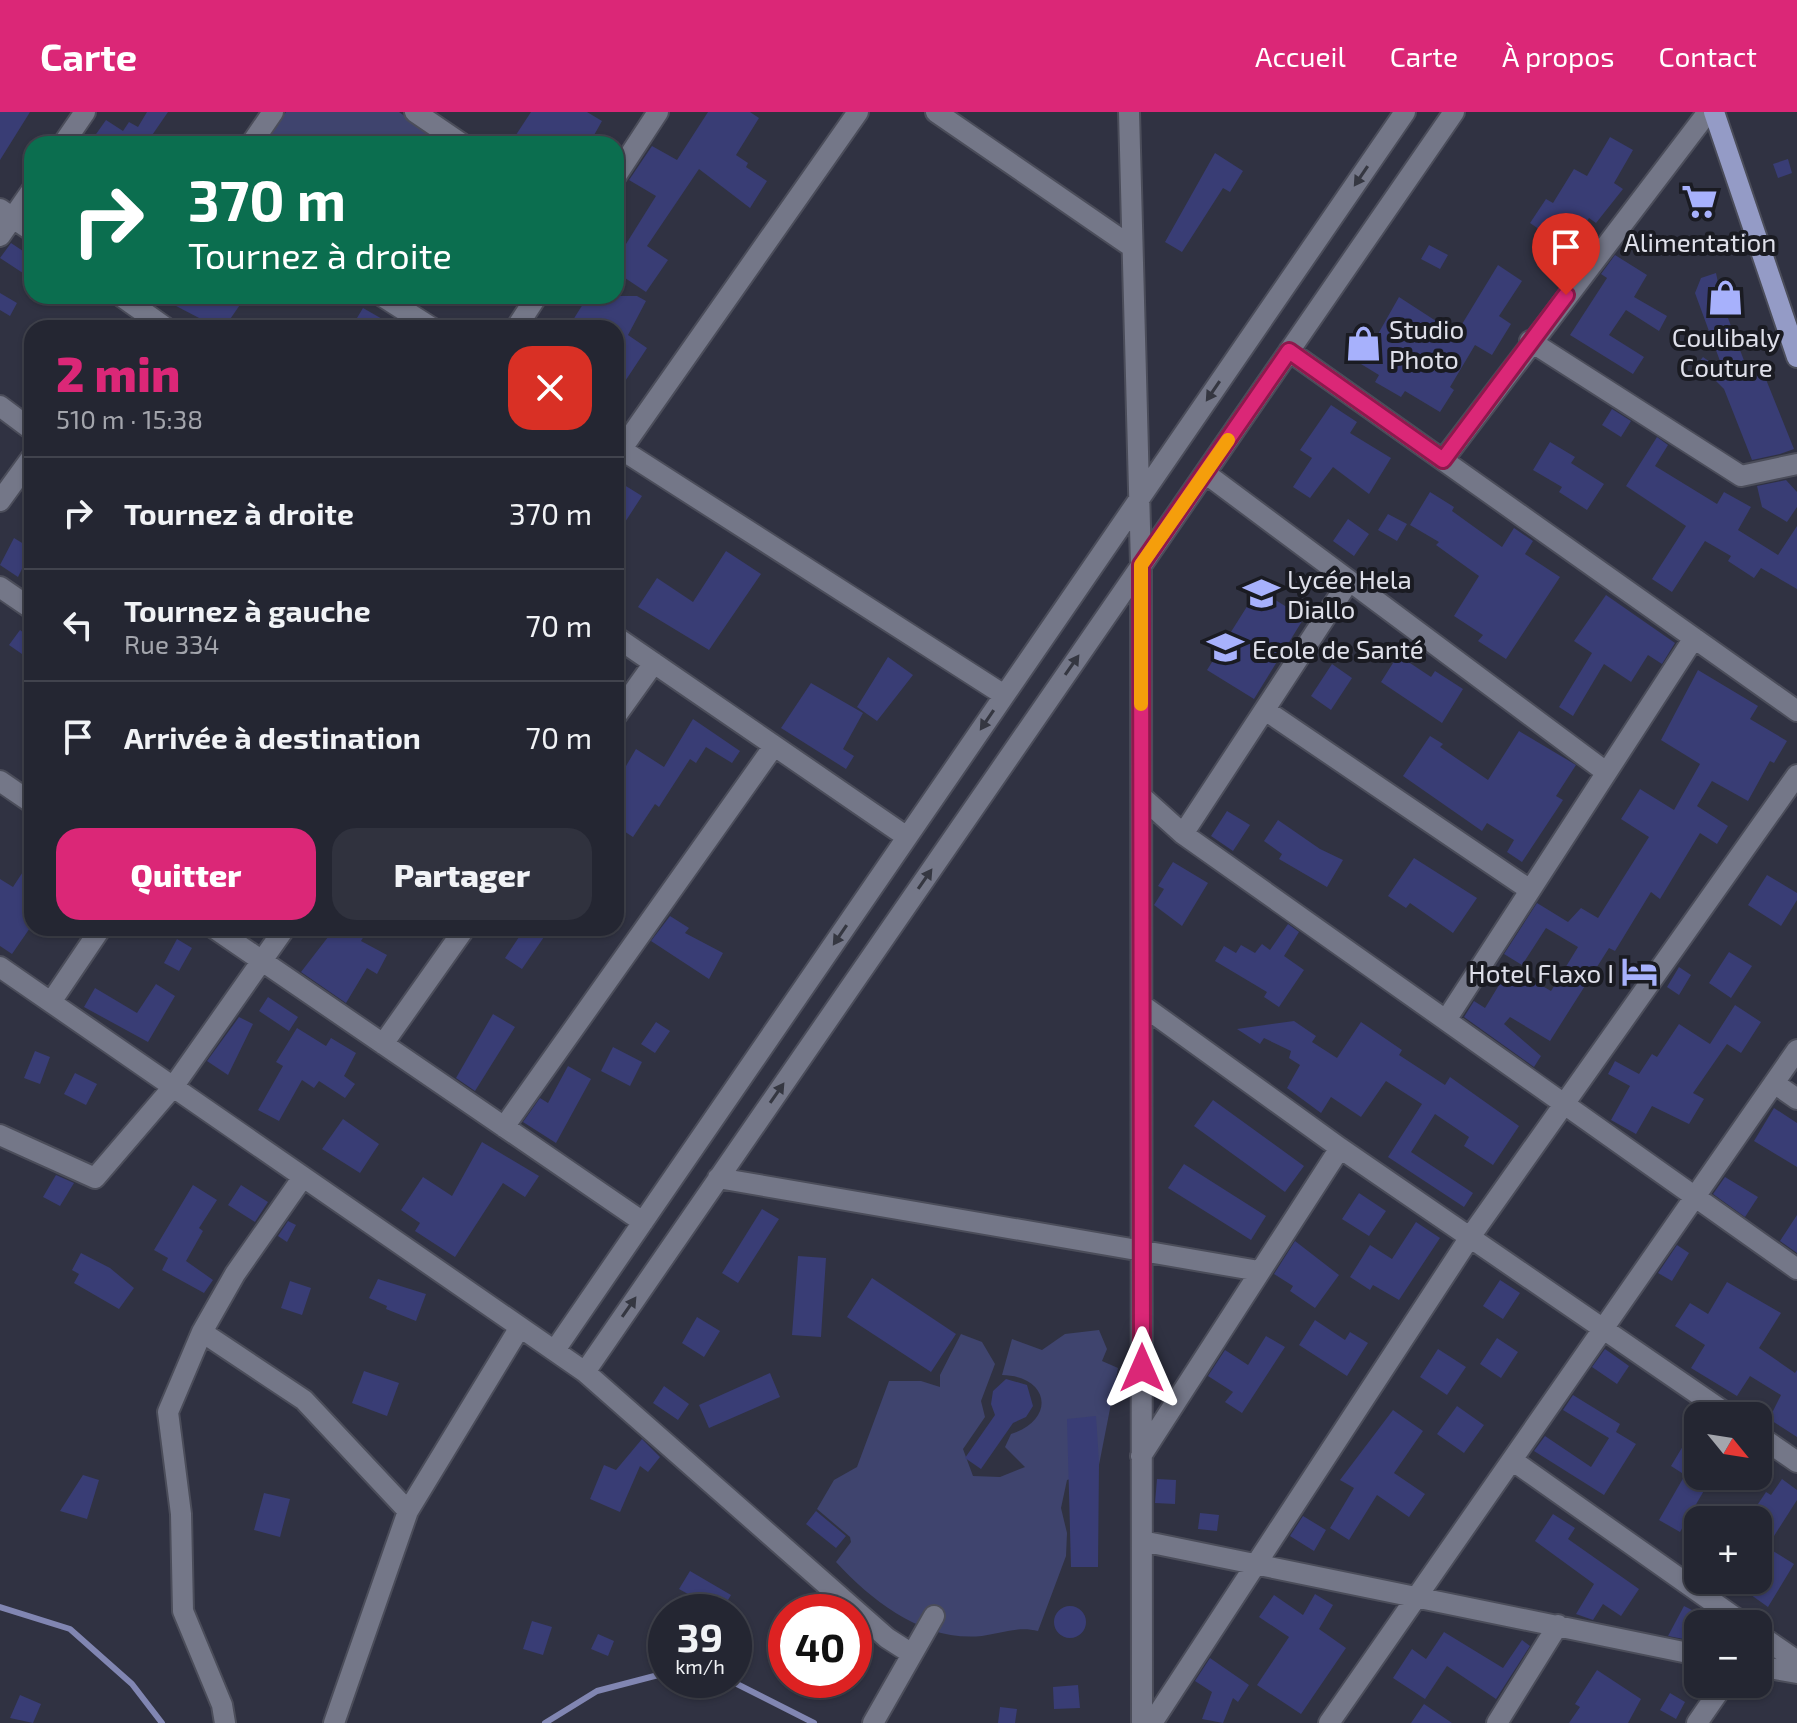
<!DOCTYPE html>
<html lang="fr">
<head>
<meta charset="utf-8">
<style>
	body { margin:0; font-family:"Exo 2",sans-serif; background:#30323e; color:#f1f3f6; height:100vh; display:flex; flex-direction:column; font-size:30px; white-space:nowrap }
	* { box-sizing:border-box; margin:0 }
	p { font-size:26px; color:#a3a5ac }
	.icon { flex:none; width:44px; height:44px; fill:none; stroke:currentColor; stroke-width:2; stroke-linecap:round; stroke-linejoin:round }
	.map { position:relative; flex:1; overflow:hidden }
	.panel { position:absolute; left:24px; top:208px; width:600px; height:616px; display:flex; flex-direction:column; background:#242632; border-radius:24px; box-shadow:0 2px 6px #0004,0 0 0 2px #41434d }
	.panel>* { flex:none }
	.banner { position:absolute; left:24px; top:24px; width:600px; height:168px; border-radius:24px; box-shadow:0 2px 6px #0004,0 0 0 2px #41434d; background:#0b6e4f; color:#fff; overflow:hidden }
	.needle { width:52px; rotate:120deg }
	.buttons { position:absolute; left:1684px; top:1290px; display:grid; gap:16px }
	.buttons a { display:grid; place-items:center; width:88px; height:88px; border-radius:16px; background:#242632; box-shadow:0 2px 6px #0004,0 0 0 2px #41434d; font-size:40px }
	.speed { position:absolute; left:648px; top:1482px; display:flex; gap:16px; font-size:40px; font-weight:700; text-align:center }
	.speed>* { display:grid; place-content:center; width:104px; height:104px; border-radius:50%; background:#242632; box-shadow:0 2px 6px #0004,0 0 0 2px #41434d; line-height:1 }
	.speed small { font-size:20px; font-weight:400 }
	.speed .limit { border:12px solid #d22; background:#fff; color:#111 }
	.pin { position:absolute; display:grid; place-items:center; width:68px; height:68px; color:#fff; margin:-82px -34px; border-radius:50% 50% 50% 0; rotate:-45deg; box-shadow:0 0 8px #0007 }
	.pin .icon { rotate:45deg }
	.me { position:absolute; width:88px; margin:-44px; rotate:0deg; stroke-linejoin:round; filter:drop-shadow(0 0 6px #0008) }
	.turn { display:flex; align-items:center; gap:28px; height:168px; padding:0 32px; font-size:36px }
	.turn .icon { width:104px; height:104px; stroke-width:2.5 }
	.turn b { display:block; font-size:56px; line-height:68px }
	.round { display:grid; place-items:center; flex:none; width:84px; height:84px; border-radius:24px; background:#30323e }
	.headline { display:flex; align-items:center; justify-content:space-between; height:136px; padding:0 32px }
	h1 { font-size:48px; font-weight:800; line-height:60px; color:#db2777 }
	.cta { display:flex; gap:16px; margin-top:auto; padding:16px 32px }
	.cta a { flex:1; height:92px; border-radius:24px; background:#db2777; color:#fff; font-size:32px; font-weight:800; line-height:92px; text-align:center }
	.cta a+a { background:#30323e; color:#f1f3f6 }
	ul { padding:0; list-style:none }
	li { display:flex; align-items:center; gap:24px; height:112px; padding:0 32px; border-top:2px solid #41434d }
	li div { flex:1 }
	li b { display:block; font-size:30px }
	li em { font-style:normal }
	header { display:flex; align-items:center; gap:48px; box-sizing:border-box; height:112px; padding:0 40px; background:#db2777; color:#fff }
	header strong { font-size:38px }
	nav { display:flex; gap:44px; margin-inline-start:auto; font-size:28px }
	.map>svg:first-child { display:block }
	.green { fill:#3f446e }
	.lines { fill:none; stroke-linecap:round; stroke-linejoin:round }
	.stream { stroke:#8186b2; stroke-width:6 }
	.building { fill:#393d75 }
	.minor-casing { stroke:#4b4d5a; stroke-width:24 }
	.major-casing { stroke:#4b4d5a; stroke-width:24 }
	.minor { stroke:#747788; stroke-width:20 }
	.major { stroke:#949bc6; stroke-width:20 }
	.oneway { fill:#353741 }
	.route-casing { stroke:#8e194d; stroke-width:20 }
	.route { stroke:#db2777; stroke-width:14 }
	.slow { stroke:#f59e0b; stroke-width:14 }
	.labels { text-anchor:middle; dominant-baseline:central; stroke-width:8; stroke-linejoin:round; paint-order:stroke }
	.poi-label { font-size:26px; fill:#dedfe9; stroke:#1a1b22; text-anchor:start }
</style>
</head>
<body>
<header>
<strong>Carte</strong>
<nav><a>Accueil</a><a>Carte</a><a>À propos</a><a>Contact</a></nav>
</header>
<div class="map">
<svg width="1797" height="1611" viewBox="0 0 1797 1611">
	<rect width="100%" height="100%" fill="#303242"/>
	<path class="green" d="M286,0H399L444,32H263Z
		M1099,1218L1107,1237L1102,1249L1118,1256L1098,1358L1067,1368L1061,1396L1067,1421L1066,1444L1038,1519C1019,1514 1002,1521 982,1524C924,1530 873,1490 836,1450L851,1430L850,1425L817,1397L834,1368L857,1355L889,1269H921L940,1275V1263L961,1222L982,1230L995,1252L981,1289L985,1305L963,1337L973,1364L1000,1365L1025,1355L1005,1335L1011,1322C1056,1308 1050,1264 1002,1263L1012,1227L1042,1238L1065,1222Z"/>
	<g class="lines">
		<path class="stream" d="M0,1495L70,1517L132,1572L162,1611
			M729,1568L814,1611
			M545,1611L597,1579L666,1561"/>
	</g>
	<path class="building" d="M0,0H30L0,48Z
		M147,0H168L146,32H89L106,8L123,19L129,10L138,15Z
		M531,0H587L602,9L589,32H510Z
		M708,0H750L759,6L736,43L748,51L746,55L767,69L750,96L699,57L647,134L668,148L646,180L616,160V125L626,132L656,84L629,68L652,34L677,48Z
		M1610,25L1633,38L1614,71L1623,77L1596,111L1589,106L1571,134L1545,116L1543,120L1530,111L1546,87L1553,91L1574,57L1587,64Z
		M1215,41L1243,59L1230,80L1223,76L1182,140L1165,130Z
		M1788,47L1792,61L1778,66L1773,52Z
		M11,131L32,145V167L0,146Z
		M1429,133L1448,143L1440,157L1421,147Z
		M1615,143L1647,163L1634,185L1667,204L1659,219L1626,198L1609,223L1644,245L1633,262L1570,223L1607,166L1601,162Z
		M1498,153L1522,169L1499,204L1511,212L1492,243L1475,233L1450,275L1454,278L1440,300L1405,279L1401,285L1375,270L1379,263L1361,252L1399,185L1456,222Z
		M1716,161L1722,190L1746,254L1759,250L1794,337L1780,342L1752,348L1724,277L1698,251L1703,245L1724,260L1695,181L1701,166Z
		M0,181L17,191L10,204L0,198Z
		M157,184H200L213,190L217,184H246L224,216H208L199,210L201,207Z
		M588,184H637L646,189L628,223L647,236L616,283V216H568Z
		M363,196L398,216H351Z
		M1331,293L1357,310L1350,321L1391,346L1369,382L1333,355L1310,386L1293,375L1312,346L1300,338Z
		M1612,297L1631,309L1621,325L1602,313Z
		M1657,325L1668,333L1655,354L1717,392L1724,380L1751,395L1738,418L1778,443L1797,414V477L1761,456L1754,466L1728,449L1731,444L1705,429L1672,480L1652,467L1686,414L1626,374Z
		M1550,330L1575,345L1571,351L1604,372L1587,398L1559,380L1562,375L1533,358Z
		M1786,368L1797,380V395L1787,410L1762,395L1757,374Z
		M621,371L642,384L616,424V380Z
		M1430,380L1454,395L1452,399L1502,435L1514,416L1533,429L1525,442L1560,465L1506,547L1478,529L1483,523L1454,504L1479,464L1436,433L1439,430L1410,413Z
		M1388,402L1407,412L1397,429L1378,418Z
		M1348,407L1369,422L1354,444L1333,429Z
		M14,426L32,437L18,465L0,453Z
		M726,439L761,462L709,538L638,495L657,466L693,490Z
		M1258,477L1304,506L1254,587L1207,558Z
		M1606,483L1675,531L1662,552L1648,543L1631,570L1604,552L1573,604L1559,595L1592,541L1574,529Z
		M20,518L32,527V549L9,533Z
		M1398,543L1431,565L1435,559L1463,577L1442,611L1381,570Z
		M888,545L913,563L877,609L857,595Z
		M1332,552L1352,566L1331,598L1311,584Z
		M1698,558L1758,594L1750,607L1787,629L1774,651L1770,649L1748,689L1712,669L1697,694L1728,714L1717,732L1700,721L1660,787L1651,780L1615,839L1609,836L1550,929L1510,905L1504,912L1541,944L1534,955L1464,905L1474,889L1485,896L1510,855L1551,879L1578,835L1546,816L1522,853L1504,842L1537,791L1568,810L1581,796L1598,806L1649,725L1621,707L1640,677L1674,698L1700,652L1661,628Z
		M811,571L863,601L843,637L854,644L846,657L781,616Z
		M693,607L740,639L732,651L706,635L696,651L690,647L659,695L655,692L633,725L616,714V671L636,637L664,655Z
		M1519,619L1576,653L1556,684L1563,688L1522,750L1507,740L1514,728L1487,711L1482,719L1403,664L1430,624L1443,632L1440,635L1488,668Z
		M1227,699L1250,713L1233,739L1211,724Z
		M1278,708L1320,737L1343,748L1327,775L1279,747L1282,742L1264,729Z
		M32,746V813L12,842L0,834V767L13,775Z
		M1414,746L1477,786L1453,821L1410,791L1406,796L1388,784Z
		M1173,750L1208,771L1182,814L1154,793L1164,777L1158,774Z
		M1767,763L1797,781V788L1781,814L1748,793Z
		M670,804L689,816L685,821L723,841L709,867L651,829Z
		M1288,812L1299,820L1284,844L1304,858L1279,895L1264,885L1267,880L1215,849L1224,834L1236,841L1241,833L1255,841L1262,832L1270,838Z
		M335,816H369L361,829L387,843L377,862L367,856L346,891L301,860Z
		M525,816L544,825L522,857L505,846Z
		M177,827L192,836L179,859L164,851Z
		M1729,840L1752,854L1731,886L1709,871Z
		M1679,855L1691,863L1679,883L1667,875Z
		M156,872L175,884L148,930L84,895L95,876L137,901Z
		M268,885L298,905L289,919L259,899Z
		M1735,893L1761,910L1741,941L1727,932L1693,981L1704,987L1689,1012L1652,994L1636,1022L1611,1008L1630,974L1608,962L1615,949L1639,962L1652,942L1657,945L1679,912L1710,932Z
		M493,902L515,915L475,979L456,966Z
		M239,905L253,912L228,963L207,949Z
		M1294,909L1316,924L1312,930L1337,946L1361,910L1402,938L1399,943L1445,973L1450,965L1519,1014L1493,1053L1464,1034L1469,1025L1435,1002L1411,1040L1473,1081L1464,1095L1388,1045L1422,992L1386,969L1361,1005L1331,985L1321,1001L1287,976L1300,953L1289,946L1291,939L1264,926L1260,932L1237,917Z
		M656,910L670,919L655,941L641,932Z
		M297,916L326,934L331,926L356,941L344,964L355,972L345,986L319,969L314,976L302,968L279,1009L258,998L283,954L276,950Z
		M613,935L642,950L630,974L601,959Z
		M35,939L50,945L40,972L24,966Z
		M568,954L591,967L556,1031L523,1010L540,986L548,991Z
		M75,961L97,972L86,993L64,982Z
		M1213,988L1304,1054L1285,1080L1194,1014Z
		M1774,996L1797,1011V1055L1754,1029Z
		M343,1007L379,1032L360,1061L322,1037Z
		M482,1030L539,1064L525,1085L503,1071L455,1145L415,1119L420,1111L401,1098L423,1065L452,1084Z
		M1184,1052L1266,1104L1251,1128L1168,1076Z
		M56,1063L74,1071L60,1094L43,1085Z
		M1725,1065L1758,1085L1745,1105L1713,1082Z
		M193,1073L217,1088L199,1116L203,1119L186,1149L213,1168L204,1181L162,1158L168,1146L154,1138Z
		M241,1073L268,1090L255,1110L228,1093Z
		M1359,1081L1386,1099L1369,1124L1342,1107Z
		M762,1097L779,1107L738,1171L722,1161Z
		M1797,1103V1141L1780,1129Z
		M288,1109L296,1113L287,1130L278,1124Z
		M1416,1110L1440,1126L1399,1188L1373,1173L1370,1178L1350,1165L1370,1133L1392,1147Z
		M1295,1129L1339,1163L1315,1196L1290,1179L1293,1174L1274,1162Z
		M1677,1133L1689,1141L1672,1169L1658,1161Z
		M81,1141L110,1156L134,1176L119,1197L74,1171L79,1162L72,1158Z
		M798,1144L826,1146L821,1225L792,1223Z
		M872,1166L956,1222L931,1260L847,1205Z
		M378,1167L426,1182L416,1209L386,1197L387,1194L369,1186Z
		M1500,1168L1520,1181L1503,1207L1483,1194Z
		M290,1169L311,1176L302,1203L281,1196Z
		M1727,1170L1781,1201L1759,1236L1795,1261L1797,1258V1325L1769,1307L1781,1283L1750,1264L1737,1284L1691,1256L1705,1233L1675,1214L1690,1191L1708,1202Z
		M697,1205L720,1219L704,1245L682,1231Z
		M1315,1208L1345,1228L1350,1220L1368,1231L1347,1264L1299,1233Z
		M1266,1224L1285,1235L1242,1301L1225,1290L1233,1280L1208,1264L1225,1238L1248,1253Z
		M1497,1226L1518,1240L1501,1266L1480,1252Z
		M1438,1237L1466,1255L1447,1283L1420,1265Z
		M1605,1237L1629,1254L1617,1272L1592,1255Z
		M364,1259L399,1271L387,1304L352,1291Z
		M770,1261L780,1285L709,1316L699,1293Z
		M1006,1267L1027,1273L1033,1294L1026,1305L1013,1311L981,1357L965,1346L995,1303L991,1292L993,1279Z
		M664,1274L689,1292L678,1308L653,1291Z
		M1573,1283L1620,1312L1616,1320L1636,1332L1604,1383L1534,1339L1545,1324L1591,1355L1609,1326L1563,1298Z
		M1457,1294L1484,1313L1464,1341L1437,1322Z
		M1393,1298L1423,1319L1394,1361L1425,1382L1409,1405L1377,1383L1349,1428L1330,1416L1354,1376L1340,1368Z
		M1096,1304L1099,1350L1098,1455H1071L1067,1307Z
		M1698,1309V1365L1709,1370L1680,1420L1659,1408L1685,1363L1671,1354Z
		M642,1327L660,1345L648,1360L640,1354L620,1400L590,1387L604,1353L616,1358Z
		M83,1363L99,1368L87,1407L60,1399Z
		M1157,1367L1176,1368L1175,1392L1155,1391Z
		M1782,1367L1797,1378V1388L1774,1424L1758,1413V1408L1748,1407L1766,1380L1771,1383Z
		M264,1381L290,1387L280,1425L254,1418Z
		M816,1399L846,1424L836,1436L806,1412Z
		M1200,1401L1219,1403L1217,1419L1198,1417Z
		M1553,1402L1575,1416L1568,1427L1639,1477L1621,1504L1603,1492L1593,1508L1576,1502L1594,1472L1535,1429Z
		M1303,1404L1326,1418L1314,1439L1290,1424Z
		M1773,1439L1794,1452L1768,1495L1730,1468H1758Z
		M690,1459L731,1483L721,1500H699L704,1491L679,1477Z
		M1315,1482L1333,1493L1319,1517L1346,1536L1301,1602L1257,1573L1289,1525L1259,1505L1274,1483L1303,1503Z
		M1054 1510a16 16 0 1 1 32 0a16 16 0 1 1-32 0Z
		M1684,1494L1702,1503L1689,1528L1668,1524Z
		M532,1509L552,1515L543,1543L523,1537Z
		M1444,1520L1503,1556L1522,1528L1530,1534L1496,1587L1447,1554L1425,1587L1393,1566L1412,1537L1426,1547Z
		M598,1522L614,1529L608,1544L591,1537Z
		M1210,1546L1249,1573L1238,1590L1233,1586L1223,1611L1202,1607L1212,1580L1195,1569Z
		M1597,1558L1641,1587L1628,1611H1569L1580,1595L1575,1592Z
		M1078,1573L1080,1596L1054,1597L1053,1575Z
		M1670,1581L1685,1590L1676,1607L1660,1598Z
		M20,1583L41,1592L33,1611L10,1606Z
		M1424,1592L1452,1611H1411Z
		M1000,1595L1017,1597L1015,1611H998Z"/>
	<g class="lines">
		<defs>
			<path id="minor" d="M415,0L462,32
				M936,0L1132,135
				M1129,0L1141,453L1142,1611
				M63,32L85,0
				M251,32L273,0
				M616,64L658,0
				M0,97L32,119
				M0,124L32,78
				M121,184L166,216
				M382,184L432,216
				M516,216L537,184
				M1530,229L1741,364L1797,352
				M1289,239L1797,599
				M0,294L32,318
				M616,334L1004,583
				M616,345L858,0
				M1443,348L1708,0
				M1205,361L1606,660
				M0,389L32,345
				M0,475L32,497
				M616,525L907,725
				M1265,598L1530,778
				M616,604L654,551
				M0,669L32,691
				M1142,685L1183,722L1797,1157
				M1183,722L1349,469
				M214,816L643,1110
				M0,855L585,1260L887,1526L912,1542
				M51,890L101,816
				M1142,893L1340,1036L1730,1304
				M1446,908L1694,526
				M383,932L465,816
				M1774,971L1797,987
				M504,1015L774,634
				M0,1023L95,1066L173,975L285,816
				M718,1066L1259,1159
				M202,1220L304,1288L408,1399
				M555,1238L1405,0
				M585,1260L1454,0
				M1758,1323L1797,1350
				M1141,1344L1340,1036
				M1512,1348L1744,1512
				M1142,1429L1698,1543
				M1758,1522L1797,1549
				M1758,1554L1797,1561
				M225,1611L222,1593L183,1499L181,1402L168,1300L202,1220L235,1162L303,1065
				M334,1611L408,1399L520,1215
				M873,1611L934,1504
				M1152,1611L1470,1125L1797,663
				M1329,1611L1797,938
				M1497,1611L1558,1513
				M1697,1611L1724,1572"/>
			<path id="major" d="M1714,0L1797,245"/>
		</defs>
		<use href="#minor" class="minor-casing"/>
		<use href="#major" class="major-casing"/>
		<use href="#minor" class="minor"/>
		<use href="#major" class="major"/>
	</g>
	<defs><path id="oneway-solid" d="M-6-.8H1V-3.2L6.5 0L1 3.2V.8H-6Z" transform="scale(2)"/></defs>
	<g class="oneway">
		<use href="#oneway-solid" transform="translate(1361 64) rotate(124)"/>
		<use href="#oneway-solid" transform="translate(1213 279) rotate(124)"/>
		<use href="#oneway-solid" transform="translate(1072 553) rotate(-55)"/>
		<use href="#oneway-solid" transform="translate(987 608) rotate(124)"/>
		<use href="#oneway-solid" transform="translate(925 767) rotate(-55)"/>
		<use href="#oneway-solid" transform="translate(840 823) rotate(124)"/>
		<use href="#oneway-solid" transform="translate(777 981) rotate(-55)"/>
		<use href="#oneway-solid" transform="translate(629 1195) rotate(-55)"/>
	</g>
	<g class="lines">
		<defs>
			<path id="route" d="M1142,1256L1141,453L1289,239L1443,348L1566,183"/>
		</defs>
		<use href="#route" class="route-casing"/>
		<use href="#route" class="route"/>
		<path class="slow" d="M1141,592V453L1228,328"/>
	</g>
	<defs>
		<symbol id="supermarket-bare" viewBox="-9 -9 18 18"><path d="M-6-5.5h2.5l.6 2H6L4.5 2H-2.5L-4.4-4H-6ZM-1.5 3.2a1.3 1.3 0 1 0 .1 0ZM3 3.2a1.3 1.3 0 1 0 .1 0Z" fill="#a7b1fc" stroke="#1a1b22" stroke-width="2.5" paint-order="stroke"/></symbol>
		<symbol id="shop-bare" viewBox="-9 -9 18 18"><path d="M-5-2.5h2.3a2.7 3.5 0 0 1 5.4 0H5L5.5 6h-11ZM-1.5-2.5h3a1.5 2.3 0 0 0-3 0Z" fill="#a7b1fc" stroke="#1a1b22" stroke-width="2.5" paint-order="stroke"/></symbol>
		<symbol id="school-bare" viewBox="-9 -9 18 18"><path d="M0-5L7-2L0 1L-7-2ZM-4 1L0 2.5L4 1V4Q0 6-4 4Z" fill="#a7b1fc" stroke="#1a1b22" stroke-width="2.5" paint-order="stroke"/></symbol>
		<symbol id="hotel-bare" viewBox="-9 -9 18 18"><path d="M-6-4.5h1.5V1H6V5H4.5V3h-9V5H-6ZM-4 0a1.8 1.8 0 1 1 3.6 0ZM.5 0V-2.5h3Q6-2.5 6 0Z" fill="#a7b1fc" stroke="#1a1b22" stroke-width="2.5" paint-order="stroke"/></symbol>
	</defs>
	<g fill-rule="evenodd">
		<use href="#supermarket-bare" x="1674" y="64" width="51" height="51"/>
		<use href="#shop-bare" x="1700" y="160" width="51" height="51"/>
		<use href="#shop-bare" x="1338" y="206" width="51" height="51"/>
		<use href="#school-bare" x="1236" y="456" width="51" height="51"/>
		<use href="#school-bare" x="1200" y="510" width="51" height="51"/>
		<use href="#hotel-bare" x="1614" y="834" width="51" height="51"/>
	</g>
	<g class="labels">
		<g class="poi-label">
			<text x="1700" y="129" text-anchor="middle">Alimentation</text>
			<text x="1389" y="216">Studio<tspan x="1389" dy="30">Photo</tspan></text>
			<text x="1726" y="224" text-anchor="middle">Coulibaly<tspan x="1726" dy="30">Couture</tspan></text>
			<text x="1287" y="466">Lycée Hela<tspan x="1287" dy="30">Diallo</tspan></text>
			<text x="1252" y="536">Ecole de Santé</text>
			<text x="1614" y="860" text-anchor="end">Hotel Flaxo I</text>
		</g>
	</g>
</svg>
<div class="buttons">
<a><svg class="needle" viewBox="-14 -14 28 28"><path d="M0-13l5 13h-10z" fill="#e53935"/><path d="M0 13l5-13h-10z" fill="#a3a5ac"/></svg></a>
<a>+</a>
<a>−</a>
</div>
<div class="speed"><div>39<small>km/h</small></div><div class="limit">40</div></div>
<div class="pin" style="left:1566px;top:183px;background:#d93025"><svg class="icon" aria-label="arrive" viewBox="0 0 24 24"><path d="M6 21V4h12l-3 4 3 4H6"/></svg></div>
<svg class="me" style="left:1142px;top:1256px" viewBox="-20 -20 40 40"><path d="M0-17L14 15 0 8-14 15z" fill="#db2777" stroke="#fff" stroke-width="4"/></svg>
<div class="banner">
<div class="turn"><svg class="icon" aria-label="right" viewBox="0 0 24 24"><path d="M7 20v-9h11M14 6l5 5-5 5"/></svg><div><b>370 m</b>Tournez à droite</div></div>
</div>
<section class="panel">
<div class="headline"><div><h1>2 min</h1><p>510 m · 15:38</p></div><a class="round" style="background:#d93025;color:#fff"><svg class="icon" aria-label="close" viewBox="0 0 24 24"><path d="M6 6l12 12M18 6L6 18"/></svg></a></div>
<ul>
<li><svg class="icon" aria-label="right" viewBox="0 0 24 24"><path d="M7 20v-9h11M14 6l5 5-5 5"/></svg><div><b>Tournez à droite</b></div><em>370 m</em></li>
<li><svg class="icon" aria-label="left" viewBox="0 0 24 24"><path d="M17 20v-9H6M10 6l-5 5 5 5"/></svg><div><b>Tournez à gauche</b><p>Rue 334</p></div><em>70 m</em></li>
<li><svg class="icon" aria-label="arrive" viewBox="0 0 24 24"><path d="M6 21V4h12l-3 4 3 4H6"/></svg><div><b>Arrivée à destination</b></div><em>70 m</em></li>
</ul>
<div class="cta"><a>Quitter</a><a>Partager</a></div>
</section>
</div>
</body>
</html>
